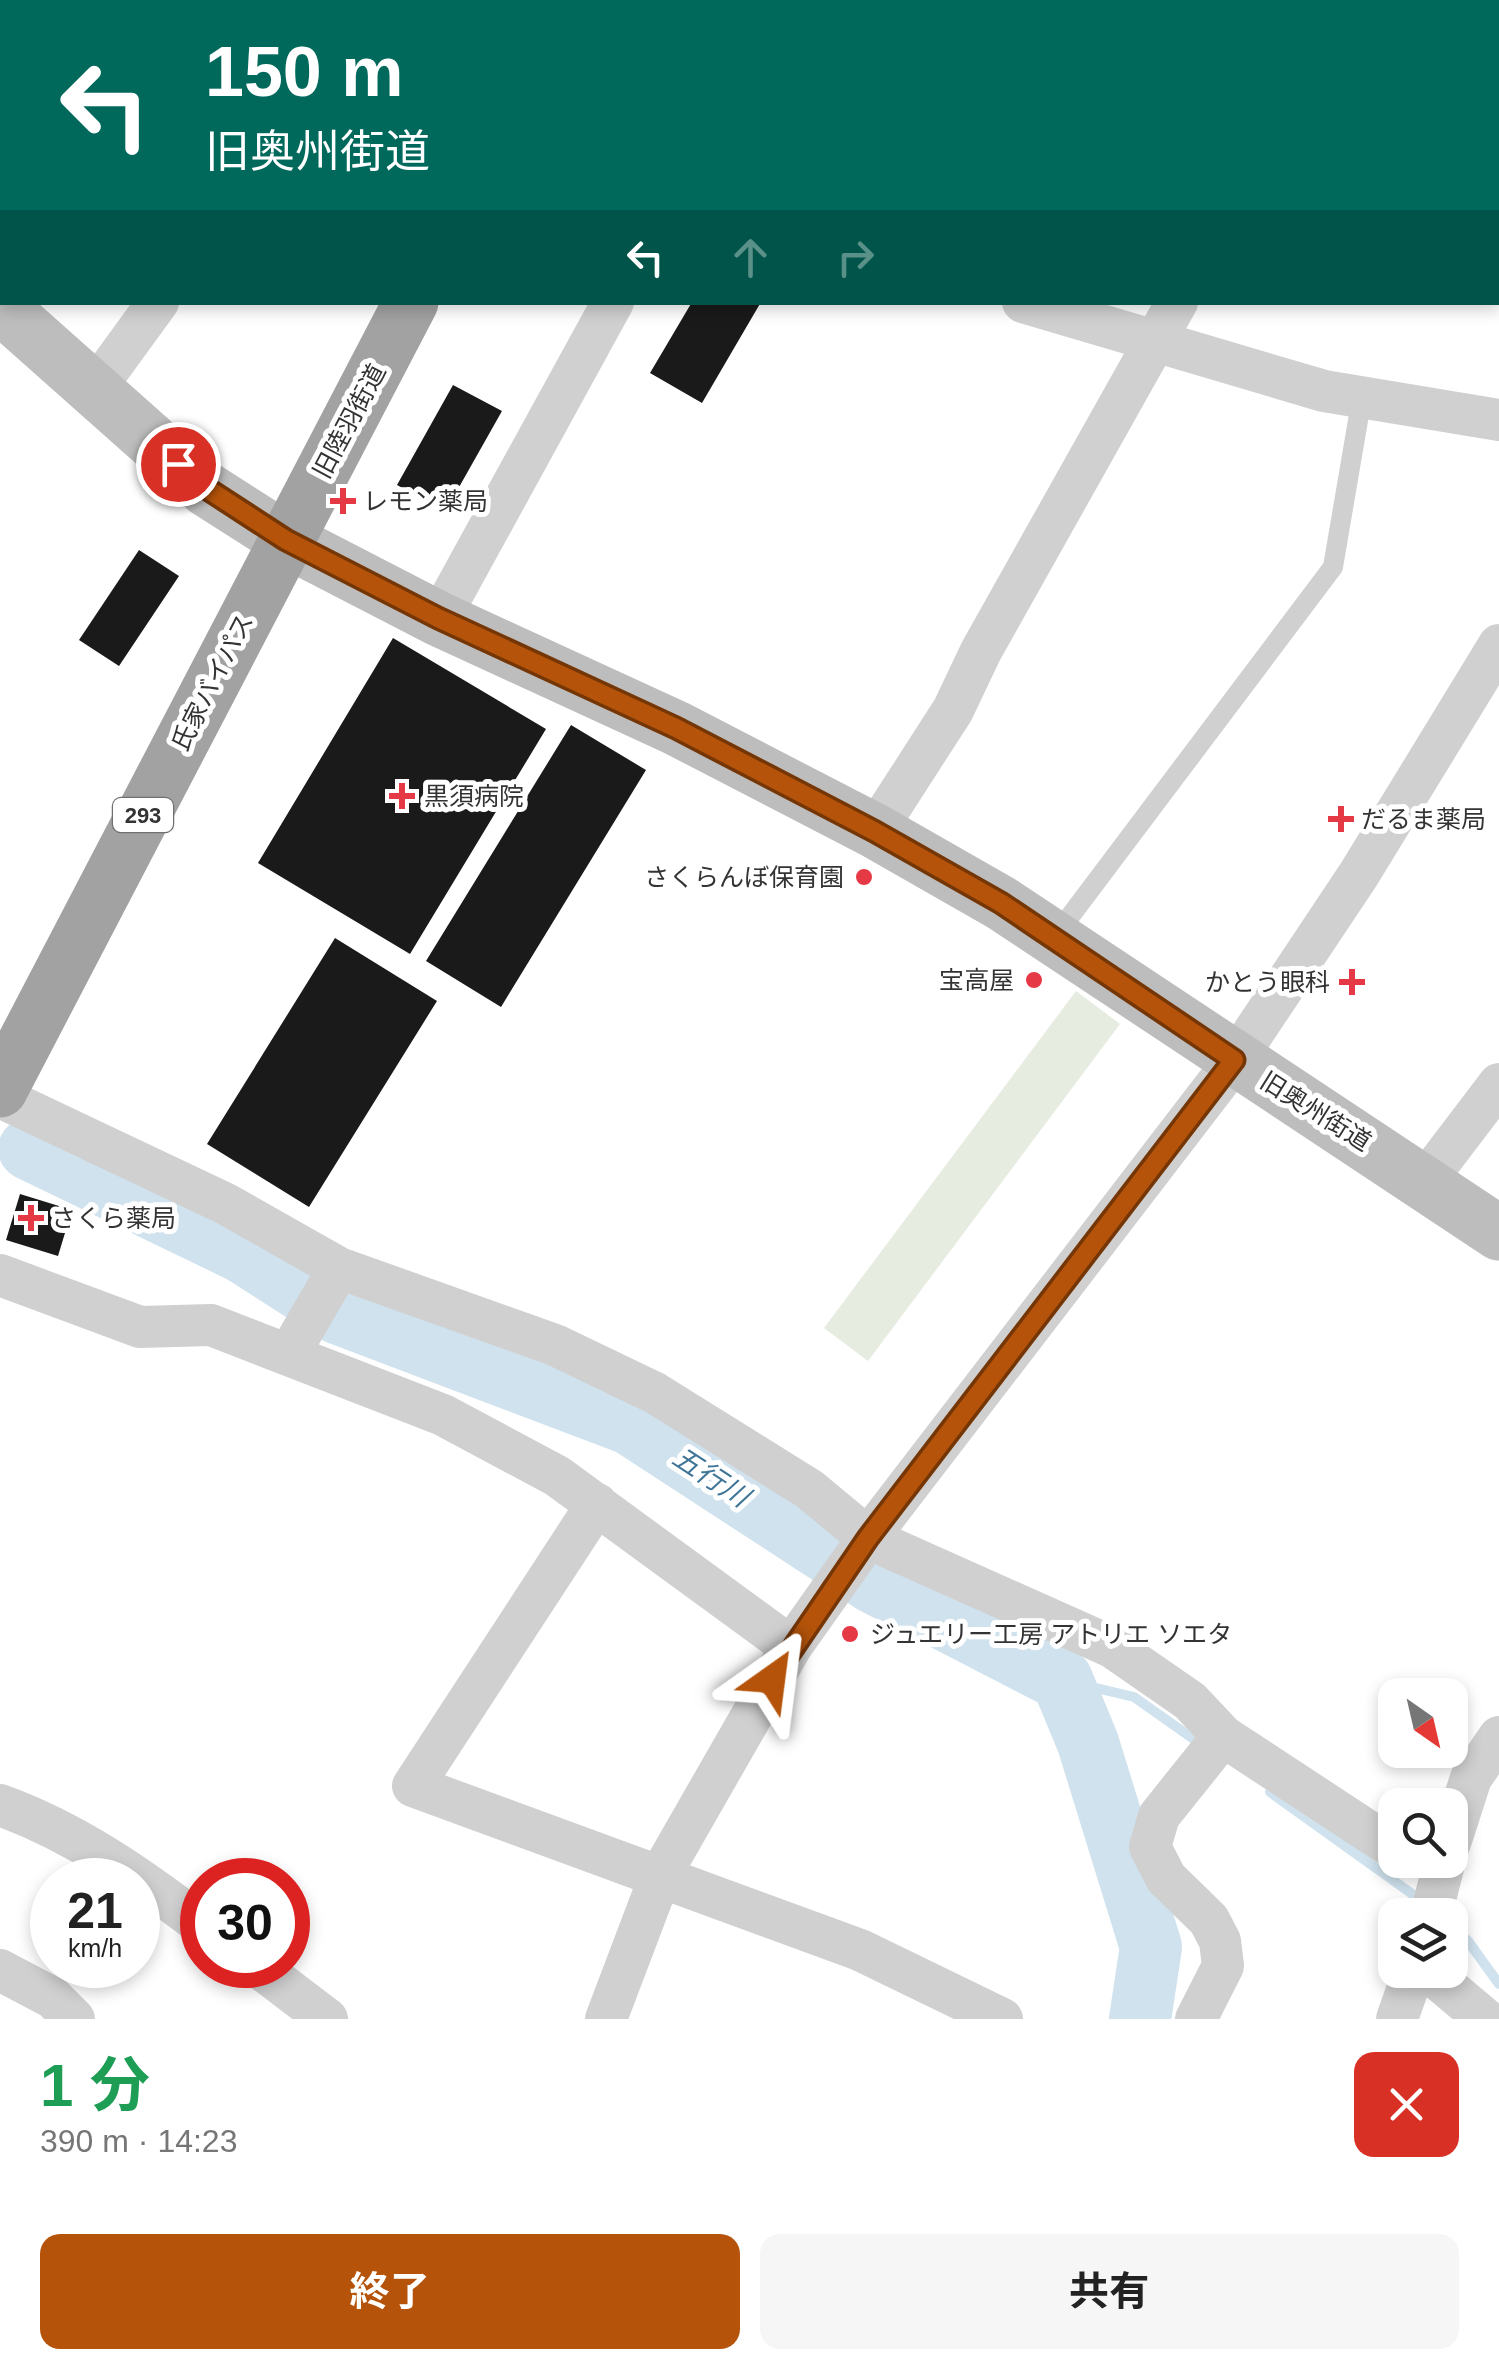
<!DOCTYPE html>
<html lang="ja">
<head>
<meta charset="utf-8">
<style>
	body { margin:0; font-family:Helvetica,"Noto Sans JP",sans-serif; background:#f6f6f6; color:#222; height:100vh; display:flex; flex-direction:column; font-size:38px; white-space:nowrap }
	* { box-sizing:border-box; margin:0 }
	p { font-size:32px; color:#767676 }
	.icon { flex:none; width:55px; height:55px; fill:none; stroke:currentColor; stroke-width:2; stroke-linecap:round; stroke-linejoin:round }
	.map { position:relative; height:2019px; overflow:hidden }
	.details { display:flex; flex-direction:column; background:#fff; flex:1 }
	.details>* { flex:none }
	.banner { position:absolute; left:0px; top:0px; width:1500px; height:305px; box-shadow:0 5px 15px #0003; background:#00695c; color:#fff; overflow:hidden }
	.needle { width:65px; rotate:146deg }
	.tools { position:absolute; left:1378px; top:1678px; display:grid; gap:20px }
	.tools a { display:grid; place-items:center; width:90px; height:90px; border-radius:20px; background:#fff; box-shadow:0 5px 15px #0003; font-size:50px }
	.speed { position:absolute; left:30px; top:1858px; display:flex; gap:20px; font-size:50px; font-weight:700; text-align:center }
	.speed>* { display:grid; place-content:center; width:130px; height:130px; border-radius:50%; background:#fff; box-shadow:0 5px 15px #0003; line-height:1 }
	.speed small { font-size:25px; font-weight:400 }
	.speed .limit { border:15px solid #d22; background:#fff; color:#111 }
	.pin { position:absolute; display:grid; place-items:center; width:85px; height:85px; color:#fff; margin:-42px; border:5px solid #fff; border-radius:50%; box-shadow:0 2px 10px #0007 }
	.me { position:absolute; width:110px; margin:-55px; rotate:31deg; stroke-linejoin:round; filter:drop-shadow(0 0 8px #0008) }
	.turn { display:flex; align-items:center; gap:35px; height:210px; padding:0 40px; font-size:45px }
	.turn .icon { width:130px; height:130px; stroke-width:2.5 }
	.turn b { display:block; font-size:70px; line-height:85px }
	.lanes { display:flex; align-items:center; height:95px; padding:0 40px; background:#0003; justify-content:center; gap:50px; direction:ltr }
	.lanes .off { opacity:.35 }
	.round { display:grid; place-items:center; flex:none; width:105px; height:105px; border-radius:20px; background:#f6f6f6 }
	.head { display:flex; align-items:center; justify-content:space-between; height:170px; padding:0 40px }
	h1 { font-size:60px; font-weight:700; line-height:75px; color:#1e9e55 }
	.button { display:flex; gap:20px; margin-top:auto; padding:20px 40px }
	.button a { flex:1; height:115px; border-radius:20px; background:#b45309; color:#fff; font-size:40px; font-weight:700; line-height:115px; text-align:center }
	.button a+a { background:#f6f6f6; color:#222 }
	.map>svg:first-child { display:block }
	.green { fill:#e6ecdf }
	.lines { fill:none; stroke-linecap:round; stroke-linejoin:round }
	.stream { stroke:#cfe2ee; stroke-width:10 }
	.river { stroke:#cfe2ee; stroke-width:62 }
	.building { fill:#1a1a1a }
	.service { stroke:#d0d0d0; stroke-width:20 }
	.minor { stroke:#d0d0d0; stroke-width:42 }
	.secondary { stroke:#bdbdbd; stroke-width:55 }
	.trunk { stroke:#a2a2a2; stroke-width:55 }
	.route-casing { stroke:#753606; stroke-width:25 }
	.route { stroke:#b45309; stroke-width:18 }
	.poi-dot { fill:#e63946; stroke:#fff; stroke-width:4 }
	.labels { text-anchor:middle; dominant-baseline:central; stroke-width:10; stroke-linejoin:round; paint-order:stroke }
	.shield { fill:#fff; stroke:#707070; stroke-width:2.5 }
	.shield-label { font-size:22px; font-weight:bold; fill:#333 }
	.street-label { font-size:25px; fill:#333; stroke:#fff }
	.poi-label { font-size:25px; fill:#333; stroke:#fff; text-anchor:start }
	.water-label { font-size:28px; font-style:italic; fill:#3f7597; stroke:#fff }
</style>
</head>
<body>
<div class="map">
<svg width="1499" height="2019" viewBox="0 0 1499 2019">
	<rect width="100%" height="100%" fill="#fff"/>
	<path class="green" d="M1076,991L1120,1024L868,1361L824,1328Z"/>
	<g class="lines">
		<path class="stream" d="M1062,1680L1134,1697L1202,1745
			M1270,1792L1422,1901
			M1450,1925L1468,1941L1499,1984"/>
		<path class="river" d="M29,1149L242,1252L337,1313L630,1424L874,1583L1062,1680L1088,1743L1151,1947L1140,2019"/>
	</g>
	<path class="building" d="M692,302H761L702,403L650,373Z
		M453,385L502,411L445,512L397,485Z
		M139,550L179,576L119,666L79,640Z
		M393,638L546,729L410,954L258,863Z
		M571,725L646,770L501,1007L426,961Z
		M335,938L437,1001L309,1207L207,1144Z
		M20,1194L72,1210L58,1256L6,1240Z"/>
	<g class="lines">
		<path class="service" d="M1056,935L1333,567L1362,397"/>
		<path class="minor" d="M1266,0L1274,2
			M284,2L285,0
			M1328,2L1329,0
			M1498,68H1499
			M1023,302L1324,391L1499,420
			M94,390L158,302
			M439,619L613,302
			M875,831L953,710L981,651L1177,302
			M0,1097L226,1204L339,1268L555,1345L655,1393L809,1489L868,1538L1112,1647L1190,1701L1223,1736L1395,1849
			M1426,1180L1499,1084
			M0,1275L140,1327L211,1325L443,1415L557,1476L791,1647L661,1874L606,2019
			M289,1354L339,1268
			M597,1504L413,1786L860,1950L1002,2019
			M791,1647L868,1538L1235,1060L1359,874L1499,645
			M0,1805C75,1832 139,1877 202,1925
			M1450,1843L1471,1778L1499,1737
			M1431,1915L1445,1860
			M256,1965L327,2019
			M0,1970L53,1998L74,2019
			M1427,1970L1485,2019
			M1196,2019L1223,1966L1220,1941L1209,1920L1166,1878L1150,1847L1159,1816L1223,1736
			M1397,2019L1414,1970"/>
		<path class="secondary" d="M0,306L206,489L286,540L439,619L676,728L875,831L1001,903L1499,1233"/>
		<path class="trunk" d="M571,2L572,0
			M0,1090L411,302"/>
	</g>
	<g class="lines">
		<defs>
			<path id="route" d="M178,464L206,488L286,540L438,618L676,728L874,831L1001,903L1234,1060L868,1538L772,1679"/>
		</defs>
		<use href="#route" class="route-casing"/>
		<use href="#route" class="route"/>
	</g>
	<g class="poi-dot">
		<path d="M338 486h10v10h10v10h-10v10h-10v-10h-10v-10h10z"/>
		<path d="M397 781h10v10h10v10h-10v10h-10v-10h-10v-10h10z"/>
		<path d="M1336 804h10v10h10v10h-10v10h-10v-10h-10v-10h10z"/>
		<circle cx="864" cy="877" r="10"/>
		<circle cx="1034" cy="980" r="10"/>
		<path d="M1347 967h10v10h10v10h-10v10h-10v-10h-10v-10h10z"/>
		<path d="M26 1203h10v10h10v10h-10v10h-10v-10h-10v-10h10z"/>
		<circle cx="850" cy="1634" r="10"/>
	</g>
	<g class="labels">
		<rect class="shield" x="113" y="798" width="60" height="34" rx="8"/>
		<g class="shield-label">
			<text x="143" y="815">293</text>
		</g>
		<g class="street-label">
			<text transform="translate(349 421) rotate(-62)">旧陸羽街道</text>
			<text transform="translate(212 682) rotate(-63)">氏家バイパス</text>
			<text transform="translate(1316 1111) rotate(32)">旧奥州街道</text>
		</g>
		<g class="poi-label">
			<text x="363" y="501">レモン薬局</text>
			<text x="424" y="796">黒須病院</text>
			<text x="1361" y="819">だるま薬局</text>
			<text x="844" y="877" text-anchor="end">さくらんぼ保育園</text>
			<text x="1014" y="980" text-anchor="end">宝高屋</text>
			<text x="1330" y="982" text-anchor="end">かとう眼科</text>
			<text x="51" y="1218">さくら薬局</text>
			<text x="870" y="1634">ジュエリー工房 アトリエ ソエタ</text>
		</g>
		<g class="water-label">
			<text transform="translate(711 1477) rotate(33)">五行川</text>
		</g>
	</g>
</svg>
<div class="tools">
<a><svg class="needle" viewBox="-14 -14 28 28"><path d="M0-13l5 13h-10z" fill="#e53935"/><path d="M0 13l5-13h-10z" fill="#767676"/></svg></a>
<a><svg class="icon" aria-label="search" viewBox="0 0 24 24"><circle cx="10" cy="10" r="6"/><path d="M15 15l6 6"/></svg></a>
<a><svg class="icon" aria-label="layers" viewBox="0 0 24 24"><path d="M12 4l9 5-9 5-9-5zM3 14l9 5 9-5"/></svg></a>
</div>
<div class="speed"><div>21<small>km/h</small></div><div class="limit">30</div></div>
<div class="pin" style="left:178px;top:464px;background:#d93025"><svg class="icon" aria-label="arrive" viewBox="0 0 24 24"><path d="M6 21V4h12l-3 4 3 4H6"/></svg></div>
<svg class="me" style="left:772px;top:1679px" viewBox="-20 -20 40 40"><path d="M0-17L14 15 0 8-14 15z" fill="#b45309" stroke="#fff" stroke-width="4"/></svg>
<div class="banner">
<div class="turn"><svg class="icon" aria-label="left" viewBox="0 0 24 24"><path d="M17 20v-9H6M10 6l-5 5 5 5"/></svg><div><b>150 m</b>旧奥州街道</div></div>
<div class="lanes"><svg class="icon" aria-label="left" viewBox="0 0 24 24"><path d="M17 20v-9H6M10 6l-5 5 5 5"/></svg><svg class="icon off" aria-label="ahead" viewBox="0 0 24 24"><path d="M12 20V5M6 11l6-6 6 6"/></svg><svg class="icon off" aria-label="right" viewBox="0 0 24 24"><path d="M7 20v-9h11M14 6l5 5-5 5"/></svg></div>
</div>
</div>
<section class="details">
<div class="head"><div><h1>1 分</h1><p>390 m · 14:23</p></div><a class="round" style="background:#d93025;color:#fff"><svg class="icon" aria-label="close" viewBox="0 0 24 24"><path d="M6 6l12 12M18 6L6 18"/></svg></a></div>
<div class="button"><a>終了</a><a>共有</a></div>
</section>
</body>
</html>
